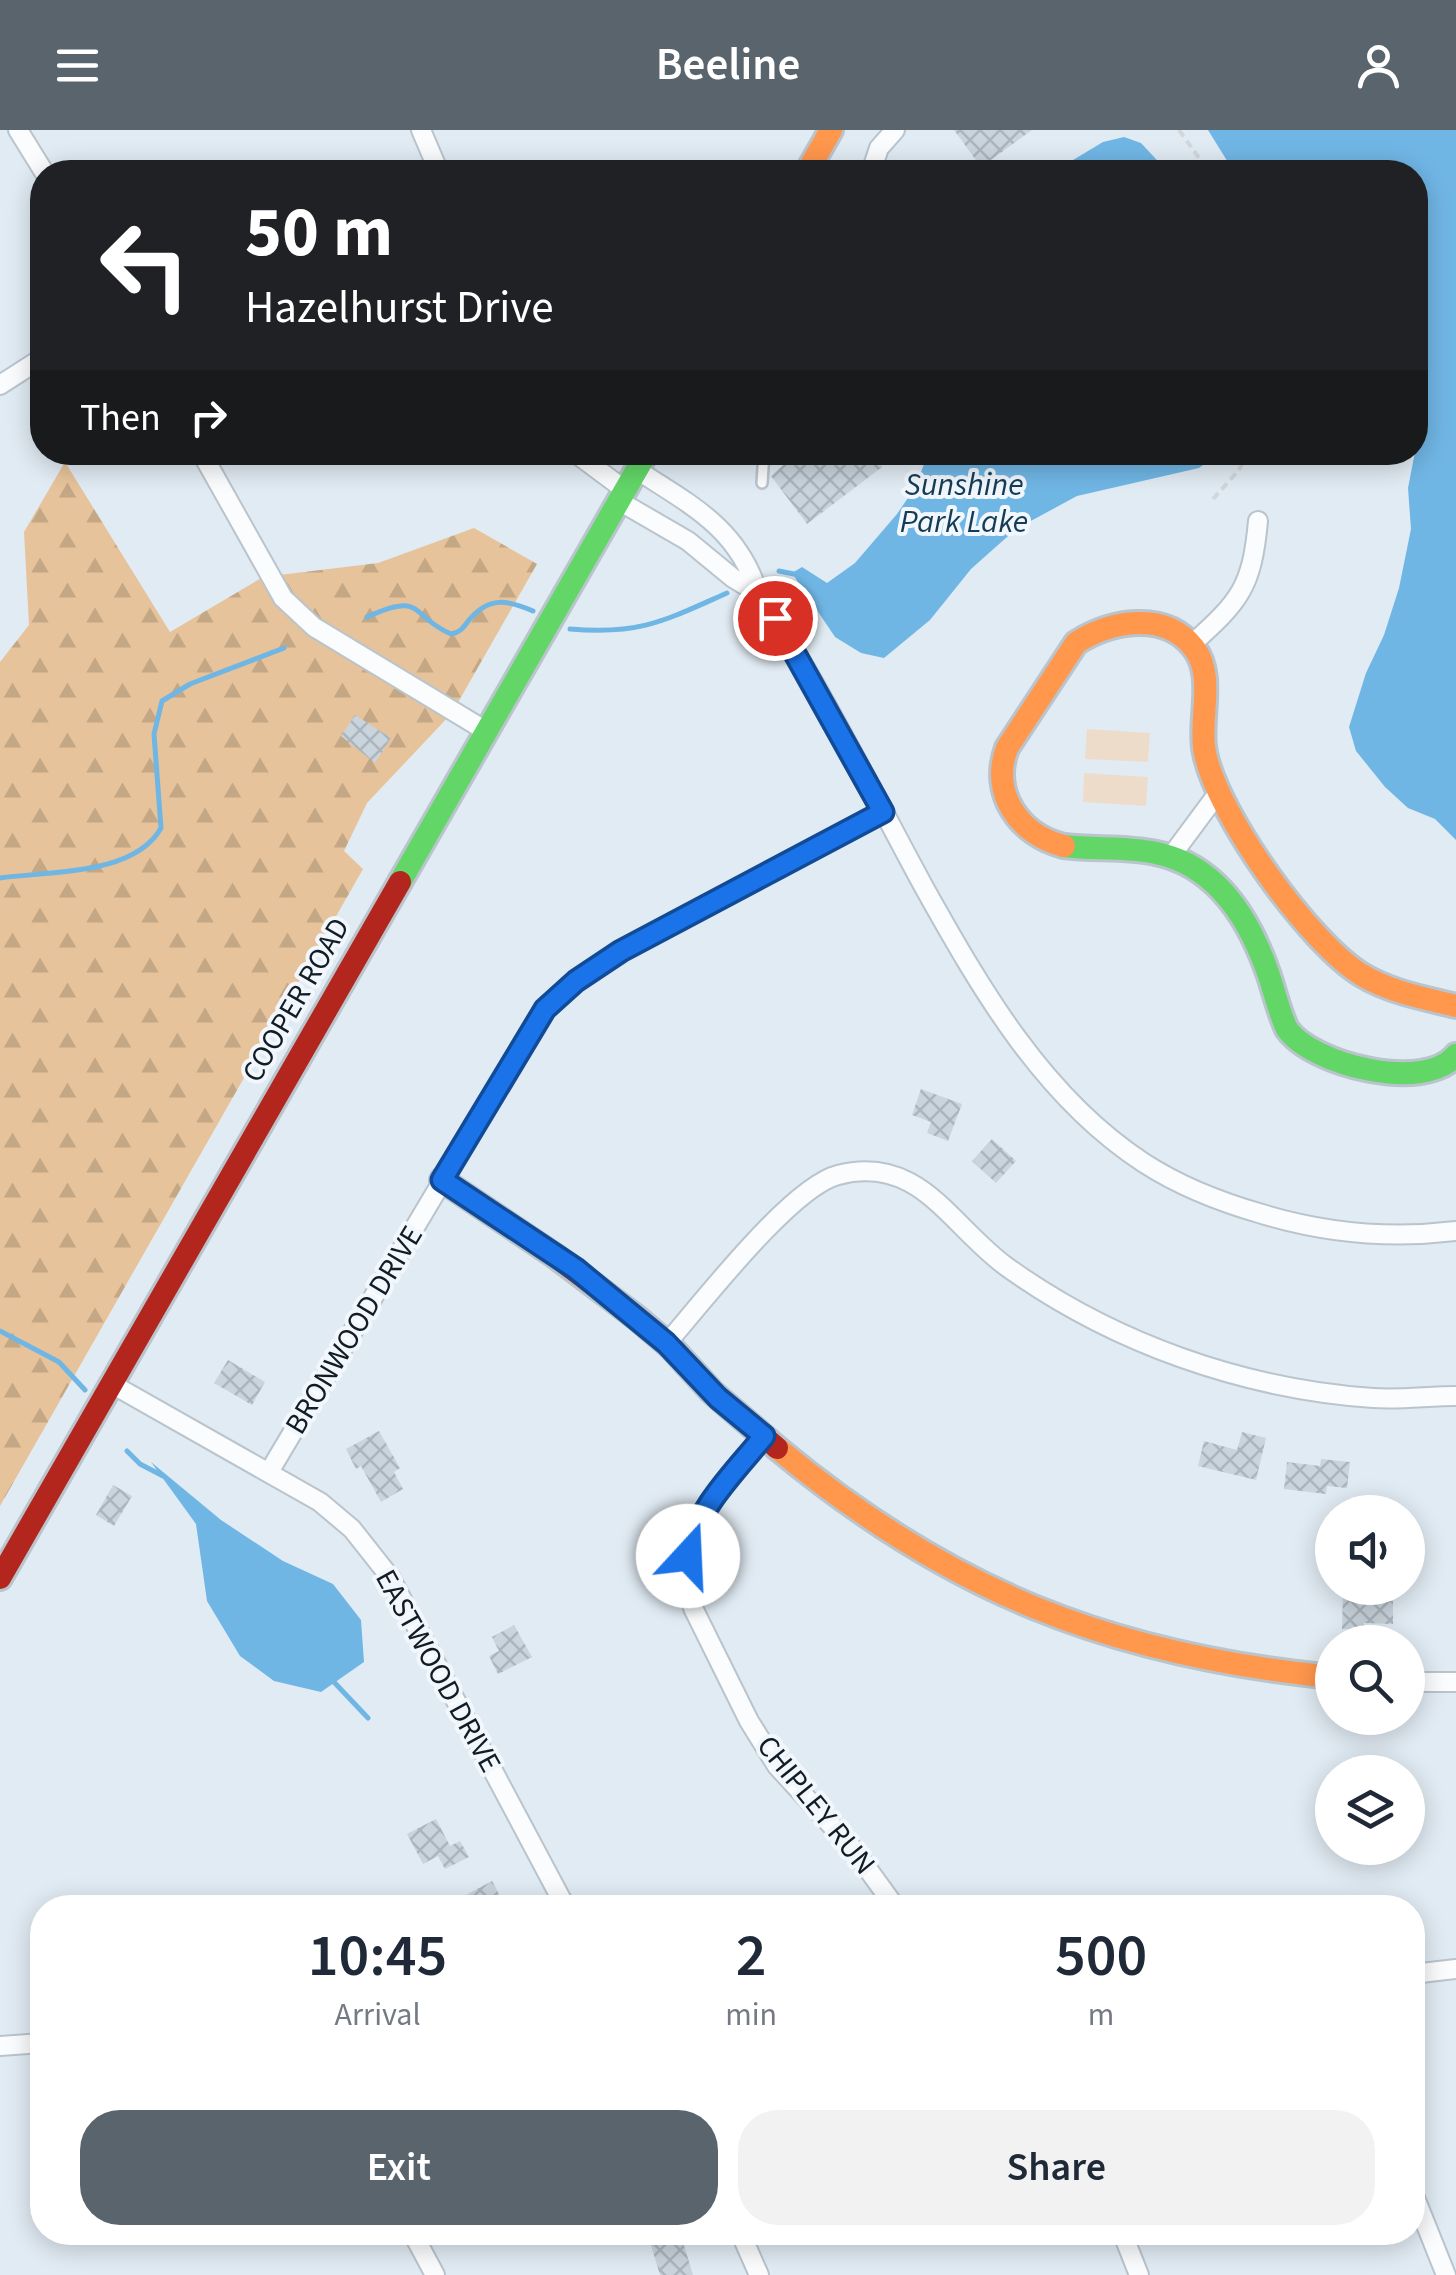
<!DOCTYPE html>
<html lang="en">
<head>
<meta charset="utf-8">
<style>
	body { margin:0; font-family:"Source Sans 3",sans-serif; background:#f2f2f3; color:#1f2937; height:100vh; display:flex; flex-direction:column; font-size:38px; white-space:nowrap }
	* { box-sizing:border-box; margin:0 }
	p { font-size:32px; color:#747a83 }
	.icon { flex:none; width:55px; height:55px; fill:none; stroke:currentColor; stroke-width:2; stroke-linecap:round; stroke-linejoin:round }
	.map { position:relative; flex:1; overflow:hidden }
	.panel { position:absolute; left:30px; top:1765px; width:1395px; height:350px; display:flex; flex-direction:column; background:#fff; border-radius:40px; box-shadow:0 5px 25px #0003 }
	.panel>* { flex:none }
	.banner { position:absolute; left:30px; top:30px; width:1398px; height:305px; border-radius:40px; box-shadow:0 5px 25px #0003; background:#202124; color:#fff; overflow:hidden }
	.fabs { position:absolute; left:1315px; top:1365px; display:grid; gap:20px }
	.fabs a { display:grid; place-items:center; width:110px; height:110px; border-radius:50%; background:#fff; box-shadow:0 5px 25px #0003; font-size:50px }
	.pin { position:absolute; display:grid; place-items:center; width:85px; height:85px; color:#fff; margin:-42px; border:5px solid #fff; border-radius:50%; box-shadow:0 2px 10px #0007 }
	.me { position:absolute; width:110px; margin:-55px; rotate:20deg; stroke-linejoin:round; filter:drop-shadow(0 0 8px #0008) }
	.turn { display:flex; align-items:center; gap:35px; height:210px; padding:0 50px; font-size:45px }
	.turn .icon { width:130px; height:130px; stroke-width:2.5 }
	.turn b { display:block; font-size:70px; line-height:85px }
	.then { display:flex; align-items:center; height:95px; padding:0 50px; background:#0003; gap:20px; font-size:38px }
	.eta { display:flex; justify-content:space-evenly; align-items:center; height:170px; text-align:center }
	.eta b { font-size:60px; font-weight:600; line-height:70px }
	.button { display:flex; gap:20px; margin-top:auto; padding:20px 50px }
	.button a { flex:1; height:115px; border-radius:40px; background:#5a646d; color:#fff; font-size:40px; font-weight:600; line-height:115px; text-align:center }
	.button a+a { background:#f2f2f3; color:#1f2937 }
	header { display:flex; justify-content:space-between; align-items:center; height:130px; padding:0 50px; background:#5a646d; color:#fff; font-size:45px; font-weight:600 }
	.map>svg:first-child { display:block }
	.green { fill:#eedccb }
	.forest { fill:url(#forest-firs) }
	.water { fill:#70b6e5 }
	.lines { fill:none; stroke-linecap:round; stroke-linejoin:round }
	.stream { stroke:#70b6e5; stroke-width:5 }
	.building { fill:url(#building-cross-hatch) }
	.lane-casing { stroke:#bac4cc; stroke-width:14 }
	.street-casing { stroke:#bac4cc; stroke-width:22 }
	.fast-casing { stroke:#bac4cc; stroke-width:28 }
	.slow-casing { stroke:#bac4cc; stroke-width:28 }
	.jam-casing { stroke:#bac4cc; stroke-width:28 }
	.path { stroke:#d3d7da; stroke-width:4; stroke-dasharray:8 5; stroke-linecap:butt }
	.lane { stroke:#fafcfd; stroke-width:9 }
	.street { stroke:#fafcfd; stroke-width:18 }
	.fast { stroke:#63d668; stroke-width:22 }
	.slow { stroke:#ff974d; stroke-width:22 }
	.jam { stroke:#b3261e; stroke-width:22 }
	.route-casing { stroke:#114b97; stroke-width:25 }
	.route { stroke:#1a73e8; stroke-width:18 }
	.labels { text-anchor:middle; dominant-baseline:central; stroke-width:8; stroke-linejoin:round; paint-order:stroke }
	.street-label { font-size:30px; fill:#111c25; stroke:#f1f7fc }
	.water-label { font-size:32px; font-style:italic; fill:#153c57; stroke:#f1f7fc }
</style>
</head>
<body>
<header><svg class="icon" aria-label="menu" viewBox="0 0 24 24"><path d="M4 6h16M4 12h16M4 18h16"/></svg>Beeline<svg class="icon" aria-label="person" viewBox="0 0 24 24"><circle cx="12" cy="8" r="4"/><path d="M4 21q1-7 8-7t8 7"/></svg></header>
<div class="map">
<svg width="1456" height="2145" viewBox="0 0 1456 2145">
	<defs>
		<pattern id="forest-firs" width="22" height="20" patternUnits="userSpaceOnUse" patternTransform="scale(2.5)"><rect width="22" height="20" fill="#e6c39a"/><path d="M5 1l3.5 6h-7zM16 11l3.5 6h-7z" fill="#c4a785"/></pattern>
		<pattern id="building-cross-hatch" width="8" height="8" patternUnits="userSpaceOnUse" patternTransform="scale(2.5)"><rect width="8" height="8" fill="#cad4dc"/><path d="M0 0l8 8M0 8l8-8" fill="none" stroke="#acb5bd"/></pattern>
	</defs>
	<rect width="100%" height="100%" fill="#e1ebf3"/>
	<path class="green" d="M1087,599L1150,603L1148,632L1085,629Z
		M1084,643L1148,647L1146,676L1083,672Z"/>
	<path class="forest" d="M65,332L170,502L263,447L378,433L474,398L537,434L452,583L367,673L344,721L363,739L0,1376V532L29,495L24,402Z"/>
	<path class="water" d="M1208,0H1456V710L1435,689L1408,678L1385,657L1356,621L1349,597L1366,543L1384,505L1399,458L1411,399L1408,358L1415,322V42H1234Z
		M1124,7L1141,13L1168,42H1053L1103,12Z
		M928,323V322L1219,323L1199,338L1077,366L1016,399L971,439L930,490L884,528L861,523L835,507L792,443L802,437L827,453L855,433L897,384L916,356Z
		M151,1332L221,1390L283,1431L333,1454L361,1490L364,1532L321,1562L274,1551L240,1526L207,1471L196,1394Z"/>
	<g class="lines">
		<path class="stream" d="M779,441L799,445
			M367,487C425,461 409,486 451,504C461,502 463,498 469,490C489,466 508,470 533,481
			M570,499C640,505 664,491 727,463
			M0,748C48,741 134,746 161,698L154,604L162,571L190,554L284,518
			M0,1201L59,1232L85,1260
			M127,1321L140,1334L163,1346
			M332,1550L368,1588"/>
	</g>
	<path class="building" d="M954,0H1032L981,37Z
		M798,322H871L882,337L807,394L771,346Z
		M355,585L391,608L375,633L341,606Z
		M921,959L962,974L948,1011L927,1003L931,992L912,985Z
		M992,1009L1016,1031L996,1053L972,1031Z
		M228,1230L265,1252L252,1275L214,1253Z
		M379,1301L400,1338L394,1342L403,1359L381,1372L361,1336L356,1339L346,1319Z
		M1242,1302L1266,1308L1256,1350L1198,1336L1204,1311L1237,1320Z
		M1321,1329L1350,1332L1347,1358L1327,1356L1326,1364L1284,1359L1287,1332L1320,1336Z
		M113,1355L132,1366L114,1396L96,1385Z
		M1343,1461L1382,1462V1470L1393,1471V1494L1364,1493V1500L1342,1499Z
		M514,1495L532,1527L498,1544L489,1526L499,1521L492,1507Z
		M436,1689L450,1716L460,1711L469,1727L445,1739L438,1726L423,1734L407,1704Z
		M492,1751L500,1766L493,1770L498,1778H471L464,1766Z
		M647,2102H680L693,2145H660Z"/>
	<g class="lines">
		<defs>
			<path id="lane" d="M762,353L764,322"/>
			<path id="street" d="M18,0L44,42
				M421,0L439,42
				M871,42L879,18L895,0
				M0,255L42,228
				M201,322L283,468L314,497L486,601
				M574,322L625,360
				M619,371L688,411L733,448L758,463C738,398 691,375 637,340
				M758,463C821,556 871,660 925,759C982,861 1044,968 1144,1033C1181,1057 1220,1072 1262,1084C1325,1103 1391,1109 1456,1101
				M1192,514C1240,471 1252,457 1258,391
				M1172,725L1218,663
				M667,1213C702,1173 791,1057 838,1045C920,1024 950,1096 1007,1137C1113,1213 1243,1259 1373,1268C1400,1270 1429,1266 1456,1266
				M110,1253L320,1372L352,1399L390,1447L566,1778
				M764,1306L703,1383L692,1404L688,1454L693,1478L749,1591L777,1636L854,1720L896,1778
				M269,1342L545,879L576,851L621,821L883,682
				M1408,1552H1456
				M1412,1844L1456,1839
				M0,1916L42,1913
				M1412,2060L1446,2145
				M412,2102L435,2145
				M740,2102L759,2145
				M1122,2102L1139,2145"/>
			<path id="fast" d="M1064,716C1094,720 1125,716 1156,723C1215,735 1248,787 1267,840C1274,859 1278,880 1287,899C1312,935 1425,963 1456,925
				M400,752L647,322"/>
			<path id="slow" d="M807,42L831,0
				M1064,716C1019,705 990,663 1007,618L1076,513C1110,491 1165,480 1194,518C1216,546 1198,591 1205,623C1217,684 1309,813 1362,845C1390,862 1424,868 1456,876
				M777,1318C949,1461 1110,1525 1332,1547"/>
			<path id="jam" d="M442,1050L555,1126L636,1187L670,1216L712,1262L777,1318
				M0,1448L400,752"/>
		</defs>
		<use href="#lane" class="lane-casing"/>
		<use href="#street" class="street-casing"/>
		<use href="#fast" class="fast-casing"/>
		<use href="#slow" class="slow-casing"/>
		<use href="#jam" class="jam-casing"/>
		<path class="path" d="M1179,0L1209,42
			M1213,369L1239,340L1247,322"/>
		<use href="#lane" class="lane"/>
		<use href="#street" class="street"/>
		<use href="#fast" class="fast"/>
		<use href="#slow" class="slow"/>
		<use href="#jam" class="jam"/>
	</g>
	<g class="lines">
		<defs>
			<path id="route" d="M688,1426C696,1378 734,1343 764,1306L718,1268L666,1213L576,1139L442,1050L545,879L576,851L621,821L883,682L775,488"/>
		</defs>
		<use href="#route" class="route-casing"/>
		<use href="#route" class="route"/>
	</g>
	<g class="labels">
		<g class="street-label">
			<text transform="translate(296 870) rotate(-60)">COOPER ROAD</text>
			<text transform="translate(354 1200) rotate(-59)">BRONWOOD DRIVE</text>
			<text transform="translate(438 1541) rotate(61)">EASTWOOD DRIVE</text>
			<text transform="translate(816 1675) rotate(51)">CHIPLEY RUN</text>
		</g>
		<g class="water-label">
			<text x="964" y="355">Sunshine<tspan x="964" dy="37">Park Lake</tspan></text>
		</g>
	</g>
</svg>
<div class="fabs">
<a><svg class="icon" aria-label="sound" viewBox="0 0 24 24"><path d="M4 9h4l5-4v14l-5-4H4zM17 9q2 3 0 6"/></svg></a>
<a><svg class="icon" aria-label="search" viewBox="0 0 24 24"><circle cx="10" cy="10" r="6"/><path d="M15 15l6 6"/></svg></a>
<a><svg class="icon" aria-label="layers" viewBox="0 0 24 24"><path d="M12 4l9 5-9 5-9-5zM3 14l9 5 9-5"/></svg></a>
</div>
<div class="pin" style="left:775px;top:488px;background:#d93025"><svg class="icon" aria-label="arrive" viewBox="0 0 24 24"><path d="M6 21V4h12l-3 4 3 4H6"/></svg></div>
<svg class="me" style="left:688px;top:1426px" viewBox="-20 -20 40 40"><circle r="19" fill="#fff"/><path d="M0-13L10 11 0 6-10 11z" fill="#1a73e8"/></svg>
<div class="banner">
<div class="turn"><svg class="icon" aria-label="left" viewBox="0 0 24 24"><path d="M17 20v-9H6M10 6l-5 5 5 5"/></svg><div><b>50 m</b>Hazelhurst Drive</div></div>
<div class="then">Then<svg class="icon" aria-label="right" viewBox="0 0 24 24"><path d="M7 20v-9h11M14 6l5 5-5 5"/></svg></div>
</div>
<section class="panel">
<div class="eta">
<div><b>10:45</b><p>Arrival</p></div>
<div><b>2</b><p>min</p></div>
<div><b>500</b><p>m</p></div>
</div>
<div class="button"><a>Exit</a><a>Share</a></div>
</section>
</div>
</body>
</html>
